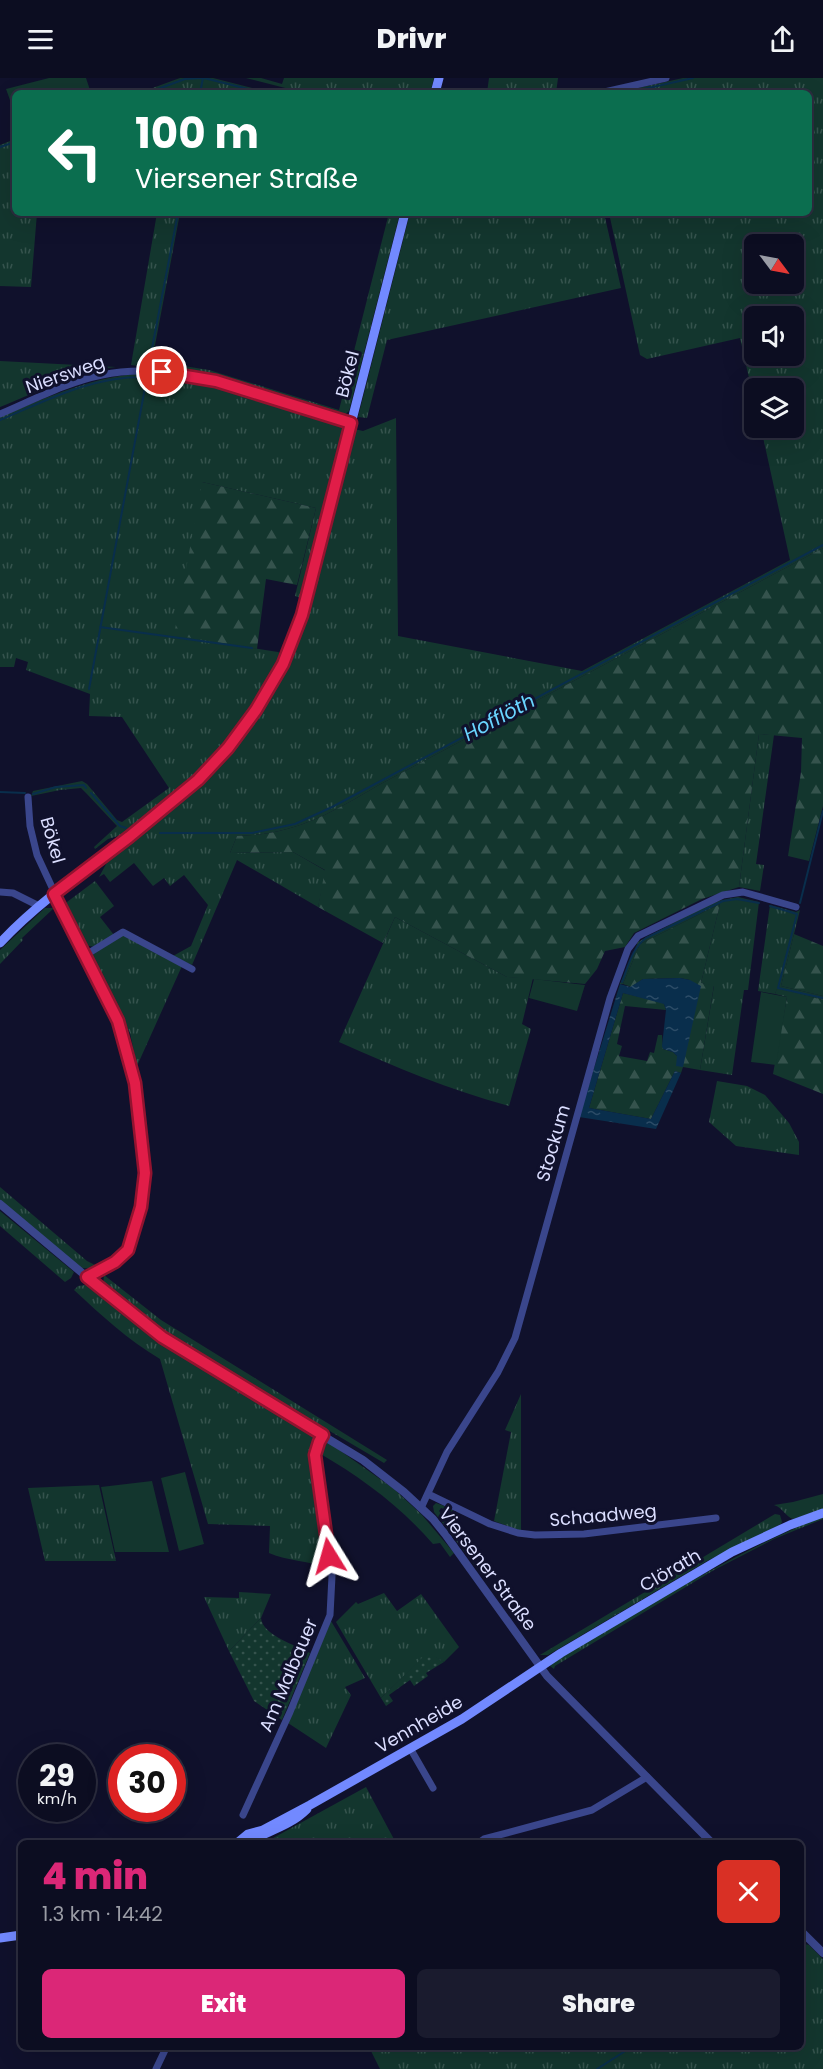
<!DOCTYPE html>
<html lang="en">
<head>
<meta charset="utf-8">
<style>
	body { margin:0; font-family:Poppins,sans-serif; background:#1a1b2e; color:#f1f3f6; height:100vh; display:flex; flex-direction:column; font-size:22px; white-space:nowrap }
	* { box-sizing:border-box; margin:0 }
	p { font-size:20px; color:#9a9ca5 }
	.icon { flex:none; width:33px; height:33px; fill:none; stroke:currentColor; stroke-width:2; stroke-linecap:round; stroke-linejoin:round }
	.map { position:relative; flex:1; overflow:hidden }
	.details { position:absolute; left:18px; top:1762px; width:786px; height:210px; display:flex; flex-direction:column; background:#0c0d21; border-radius:9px; box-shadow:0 6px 24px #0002,0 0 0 2px #2c2d3f }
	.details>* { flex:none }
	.guide { position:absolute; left:12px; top:12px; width:800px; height:126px; border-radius:9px; box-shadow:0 6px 24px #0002,0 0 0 2px #2c2d3f; background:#0b6e4f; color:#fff; overflow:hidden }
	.needle { width:39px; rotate:122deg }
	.controls { position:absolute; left:744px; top:156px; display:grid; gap:12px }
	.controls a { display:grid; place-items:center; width:60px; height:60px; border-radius:9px; background:#0c0d21; box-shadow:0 6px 24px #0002,0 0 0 2px #2c2d3f; font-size:30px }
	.speed { position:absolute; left:18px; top:1666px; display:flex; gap:12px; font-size:30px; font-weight:700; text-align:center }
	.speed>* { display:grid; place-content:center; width:78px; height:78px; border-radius:50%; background:#0c0d21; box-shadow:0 6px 24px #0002,0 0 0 2px #2c2d3f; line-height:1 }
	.speed small { font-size:15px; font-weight:400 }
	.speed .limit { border:9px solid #d22; background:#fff; color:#111 }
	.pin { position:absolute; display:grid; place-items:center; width:51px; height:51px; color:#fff; margin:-26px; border:3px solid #fff; border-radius:50%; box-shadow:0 2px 6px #0007 }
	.me { position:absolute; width:66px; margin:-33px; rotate:352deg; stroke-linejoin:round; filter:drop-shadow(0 0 4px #0008) }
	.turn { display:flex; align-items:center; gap:21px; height:126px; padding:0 24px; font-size:27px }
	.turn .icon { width:78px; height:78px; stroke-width:2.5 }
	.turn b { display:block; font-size:42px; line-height:51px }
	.round { display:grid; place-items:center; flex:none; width:63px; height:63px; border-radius:9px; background:#1a1b2e }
	.overview { display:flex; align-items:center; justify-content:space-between; height:102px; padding:0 24px }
	h1 { font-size:36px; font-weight:800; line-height:45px; color:#db2777 }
	.primary-button { display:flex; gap:12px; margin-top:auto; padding:12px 24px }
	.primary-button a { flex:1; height:69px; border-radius:9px; background:#db2777; color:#fff; font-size:24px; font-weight:800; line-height:69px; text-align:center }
	.primary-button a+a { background:#1a1b2e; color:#f1f3f6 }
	header { display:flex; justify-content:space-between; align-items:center; height:78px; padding:0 24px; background:#0c0d21; font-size:27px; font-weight:800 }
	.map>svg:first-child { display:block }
	.grass { fill:url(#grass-tufts); fill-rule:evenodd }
	.forest { fill:url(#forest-firs) }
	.park { fill:url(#park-dots) }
	.pitch { fill:#13362e }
	.water { fill:url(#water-ripples) }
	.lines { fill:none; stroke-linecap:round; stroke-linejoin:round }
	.stream { stroke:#092e4c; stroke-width:2 }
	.minor { stroke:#3a468c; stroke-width:7 }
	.tertiary { stroke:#3a468c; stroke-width:8 }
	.secondary { stroke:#7289ff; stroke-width:9 }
	.route-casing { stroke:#92132f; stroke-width:15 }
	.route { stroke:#e11d48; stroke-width:10 }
	.labels { text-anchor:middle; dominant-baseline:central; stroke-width:6; stroke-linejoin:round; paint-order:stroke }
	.street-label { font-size:18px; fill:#dbdeff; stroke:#10112c }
	.water-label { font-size:20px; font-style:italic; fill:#69d5ff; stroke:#10112c }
</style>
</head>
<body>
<header><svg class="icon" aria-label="menu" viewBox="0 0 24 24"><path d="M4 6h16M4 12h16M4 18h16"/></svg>Drivr<svg class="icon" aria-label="share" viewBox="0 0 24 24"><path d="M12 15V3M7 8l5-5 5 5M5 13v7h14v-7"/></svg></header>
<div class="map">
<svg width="823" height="1991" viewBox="0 0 823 1991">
	<defs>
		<pattern id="grass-tufts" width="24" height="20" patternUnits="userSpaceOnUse" patternTransform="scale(1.5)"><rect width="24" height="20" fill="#13362e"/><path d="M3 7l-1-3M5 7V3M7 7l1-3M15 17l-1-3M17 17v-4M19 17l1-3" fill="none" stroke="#35534d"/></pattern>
		<pattern id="forest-firs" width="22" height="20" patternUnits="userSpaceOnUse" patternTransform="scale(1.5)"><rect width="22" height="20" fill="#13362e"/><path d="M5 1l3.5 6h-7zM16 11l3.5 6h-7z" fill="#35534d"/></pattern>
		<pattern id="park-dots" width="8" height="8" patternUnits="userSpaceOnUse" patternTransform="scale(1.5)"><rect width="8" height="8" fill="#13362e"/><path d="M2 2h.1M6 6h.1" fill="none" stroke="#35534d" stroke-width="1.8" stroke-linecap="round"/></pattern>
		<pattern id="water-ripples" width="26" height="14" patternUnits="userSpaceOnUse" patternTransform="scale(1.5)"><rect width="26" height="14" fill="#092e4c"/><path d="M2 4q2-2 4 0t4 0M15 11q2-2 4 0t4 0" fill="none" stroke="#2c4c67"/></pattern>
	</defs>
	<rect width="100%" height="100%" fill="#10112c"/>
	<path class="grass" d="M180,0H213L272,15H139Z
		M246,0H261L282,6L284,0H434L430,15H305Z
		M489,0H558L556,15H487Z
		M683,0H823V470L377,708C330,736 293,757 237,758L230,775L293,774L326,793L318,829L237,782L192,887L173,878L191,868L208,827L184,797L170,808L164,800L153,808L134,785L110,804L104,796L99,799L110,779L208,698L238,664L259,636L279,602L305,540L354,351L363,353L396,340L398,558L582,593L790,482L761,350H794V310H754V322L740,260L647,281L640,277L609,135H808V15H616ZM754,166H794V206H754ZM754,238H794V278H754Z
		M15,61V135H37L31,209L0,208V67Z
		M157,135H180L152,283L209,292L339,332L389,135H400L349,333L343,338H338L182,294L131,287Z
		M410,135H604L621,210L387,262L367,340L358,339Z
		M0,283L116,289C76,294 37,314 0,329Z
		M150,295L216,305L343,345L344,351L301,520L295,518L316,430L202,404L253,570L278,574L283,577L248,634L225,665L193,701L128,755L108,761L95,771L94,769L117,748L86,715L81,710L60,712L31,718L33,713L82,703L87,706L117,742L122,744L169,710L122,639L89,638L90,616L26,592L28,584L16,580L14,589H0V339C50,318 95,297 150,295Z
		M759,656L774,657L756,786L764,787L760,813L739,809Z
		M95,803L114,828L100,839L114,857L95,869L84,867L67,831V824Z
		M738,819L759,824L748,912H744L732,997L700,992L714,908L701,905L720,826L640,866L623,906H620L638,864L705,828L722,822Z
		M770,827L796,834L800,832L781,908L823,918V922L777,911L775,916L758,913Z
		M45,830H54L22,860L23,862L0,886V872Z
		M395,839L507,899L533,900L522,946L531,951L509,1028C448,1011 397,990 339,964Z
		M123,857L182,888L137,988L130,955L122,938L92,877Z
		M717,1003L747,1008L765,1017L789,1045L799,1064V1077L736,1068L709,1044Z
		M0,1109L87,1183L95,1187L121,1173L97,1191L81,1190L0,1122Z
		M0,1133L74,1194L71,1200L65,1204L0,1148Z
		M104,1197L161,1242L387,1382L384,1385L189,1270L149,1244L103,1208Z
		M86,1207L146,1253L184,1278L315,1356L310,1370L327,1489C307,1483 288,1483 269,1475L270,1448L208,1446L160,1281C128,1262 101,1237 74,1212L78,1208Z
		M521,1316V1453L494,1443L511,1354L505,1352Z
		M328,1364L394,1411L422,1437L454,1475L450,1479L440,1465L433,1466C400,1428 362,1400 319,1375Z
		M99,1407L116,1483H45L28,1410Z
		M823,1416V1431L793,1441C785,1438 783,1430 774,1427L793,1424Z
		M436,1425L453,1431L452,1434L441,1430L439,1433L481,1490L479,1493L434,1434L433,1428Z
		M775,1436L780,1437L782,1444L781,1446L707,1483L548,1577H540Z
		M823,1438V1441L774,1461L714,1492L555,1588L554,1591L550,1588L556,1582C643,1531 729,1477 823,1438Z
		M239,1514L271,1516L261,1540L229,1573L204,1519L239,1520Z
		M384,1515L397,1533L421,1516L459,1569L444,1584L428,1575L381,1620L336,1544L356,1524L358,1526Z
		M331,1543L365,1600L345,1609L351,1617L326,1670L288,1645Z
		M366,1709L396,1765H264Z
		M801,1865L809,1867L823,1881V1991H380L370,1971L801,1970Z"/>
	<path class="forest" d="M202,404L316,430L297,507L266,501L257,571L174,557Z
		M823,470V728L809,783L788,778L801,694L802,660L759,656L739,809L702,821L634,855L625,869L605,873L597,891L585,906L507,899L395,839L383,865L318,829L325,792L293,774L230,775L237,758C293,757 330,736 377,708Z
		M720,826L701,905L714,907L700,992L683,989L681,995L675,993L651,1041L589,1030L623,915L660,924L664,926L666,932L625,928L617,966L622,968L619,978L647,983L650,974L654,975L658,957H662L663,971L673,974L677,978L690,902L680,900L643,901L631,909L623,906L640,866Z
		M794,856L823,868V918L781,908Z
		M777,910L823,922V1016L773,996L787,919L775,916Z"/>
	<path class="park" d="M261,1540C262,1557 296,1567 310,1575L282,1642L254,1623L229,1573Z
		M428,1574L444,1584L426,1595L428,1598L414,1608L410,1602L389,1617L393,1623L386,1628L381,1620Z"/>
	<path class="pitch" d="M49,0H86L91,15H15V36L6,11Z
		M534,901L585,907L577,933L529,920Z
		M761,914L787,919L776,987L751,984Z
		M185,1394L204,1466L179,1473L161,1400Z
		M152,1403L169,1474H115L101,1409Z"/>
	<path class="water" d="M680,900L690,902L701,908L683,989L676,988L677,978L673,974L663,971L662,968L666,932L664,926L623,915L589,1030L651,1041L675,993L681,995L656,1051L579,1039L620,906L630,909L643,901Z"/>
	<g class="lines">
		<path class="stream" d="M204,0L264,15
			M147,15L185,1L202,0
			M200,15L203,0
			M626,15L693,0
			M0,69L15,64
			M149,286L178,135
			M0,342C47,322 95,297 147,299L89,611
			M100,549L252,570
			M0,714L25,715
			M91,715L120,748L126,750
			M33,716L56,709L84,707L86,710
			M160,755H252L295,746L332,729L823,467
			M800,825L823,733
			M770,828L797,836L778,910L823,920
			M622,904C628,889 632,870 646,860L723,823L737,821L759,825
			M597,1991L630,1970"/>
		<path class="minor" d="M600,15L666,0
			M0,336C33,322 67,304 102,297C180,280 277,321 351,345
			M28,719L30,748L37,777L84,878L118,943L135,1005L145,1095L141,1129L128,1172L115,1184L87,1199
			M0,814L13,815L39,828
			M84,878L123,854L192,891
			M428,1416L490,1446L518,1455L535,1457L584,1456L716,1440
			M421,1430L447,1374L498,1294L515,1260L610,920L628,871L638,858L723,817L743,814L796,829
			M410,1670L433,1710
			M243,1737L290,1634L330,1537L332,1498L315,1377L319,1364L323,1357
			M477,1766L484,1761L592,1732L647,1699
			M156,1991L166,1970"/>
		<path class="tertiary" d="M0,1126L143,1246L189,1277L363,1382L404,1414L433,1441L445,1456L547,1598L713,1766
			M801,1853L823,1875"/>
		<path class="secondary" d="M435,15L439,0
			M0,865C58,803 136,762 198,702C248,653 276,602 302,537L405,135
			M236,1766L248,1756L263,1752L310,1727L462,1641L561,1575L732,1474L790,1447L823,1435
			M245,1766C266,1753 289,1749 307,1731
			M0,1860L21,1857"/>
	</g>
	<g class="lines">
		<defs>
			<path id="route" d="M162,294L216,303L351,345L302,537L283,586L256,632L228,670L198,702L129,759L54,816L118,943L135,1005L145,1095L141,1129L128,1172L115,1184L87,1199L162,1259L323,1357L319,1364L315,1377L329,1478"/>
		</defs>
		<use href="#route" class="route-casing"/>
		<use href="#route" class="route"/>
	</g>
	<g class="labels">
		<g class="street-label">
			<text transform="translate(65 296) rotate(-19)">Niersweg</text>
			<text transform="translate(347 296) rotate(-76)">Bökel</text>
			<text transform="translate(53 762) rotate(74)">Bökel</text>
			<text transform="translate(553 1065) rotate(-74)">Stockum</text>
			<text transform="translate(603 1437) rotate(-5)">Schaadweg</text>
			<text transform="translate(488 1491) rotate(53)">Viersener Straße</text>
			<text transform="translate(670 1492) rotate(-30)">Clörath</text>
			<text transform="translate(288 1597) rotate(-67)">Am Malbauer</text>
			<text transform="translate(419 1646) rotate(-30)">Vennheide</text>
		</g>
		<g class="water-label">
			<text transform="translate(499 639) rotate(-28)">Hofflöth</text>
		</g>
	</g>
</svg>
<div class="controls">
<a><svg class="needle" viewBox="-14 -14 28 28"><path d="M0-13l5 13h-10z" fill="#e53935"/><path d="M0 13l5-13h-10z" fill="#9a9ca5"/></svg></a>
<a><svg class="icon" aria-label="sound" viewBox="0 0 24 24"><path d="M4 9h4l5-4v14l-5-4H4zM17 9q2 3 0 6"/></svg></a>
<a><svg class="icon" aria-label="layers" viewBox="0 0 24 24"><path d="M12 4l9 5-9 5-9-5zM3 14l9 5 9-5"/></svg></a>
</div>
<div class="speed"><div>29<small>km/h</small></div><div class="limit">30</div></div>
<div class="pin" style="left:162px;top:294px;background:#d93025"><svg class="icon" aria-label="arrive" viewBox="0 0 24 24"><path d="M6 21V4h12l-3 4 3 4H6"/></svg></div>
<svg class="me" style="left:329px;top:1478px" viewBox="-20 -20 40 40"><path d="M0-17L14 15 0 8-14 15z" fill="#e11d48" stroke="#fff" stroke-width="4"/></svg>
<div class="guide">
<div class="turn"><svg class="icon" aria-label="left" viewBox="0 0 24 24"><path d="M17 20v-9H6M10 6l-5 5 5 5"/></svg><div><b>100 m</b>Viersener Straße</div></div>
</div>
<section class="details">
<div class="overview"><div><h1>4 min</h1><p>1.3 km · 14:42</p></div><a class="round" style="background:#d93025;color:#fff"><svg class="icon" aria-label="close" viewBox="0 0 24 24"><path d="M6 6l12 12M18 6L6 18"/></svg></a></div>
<div class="primary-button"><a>Exit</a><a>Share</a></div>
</section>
</div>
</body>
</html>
